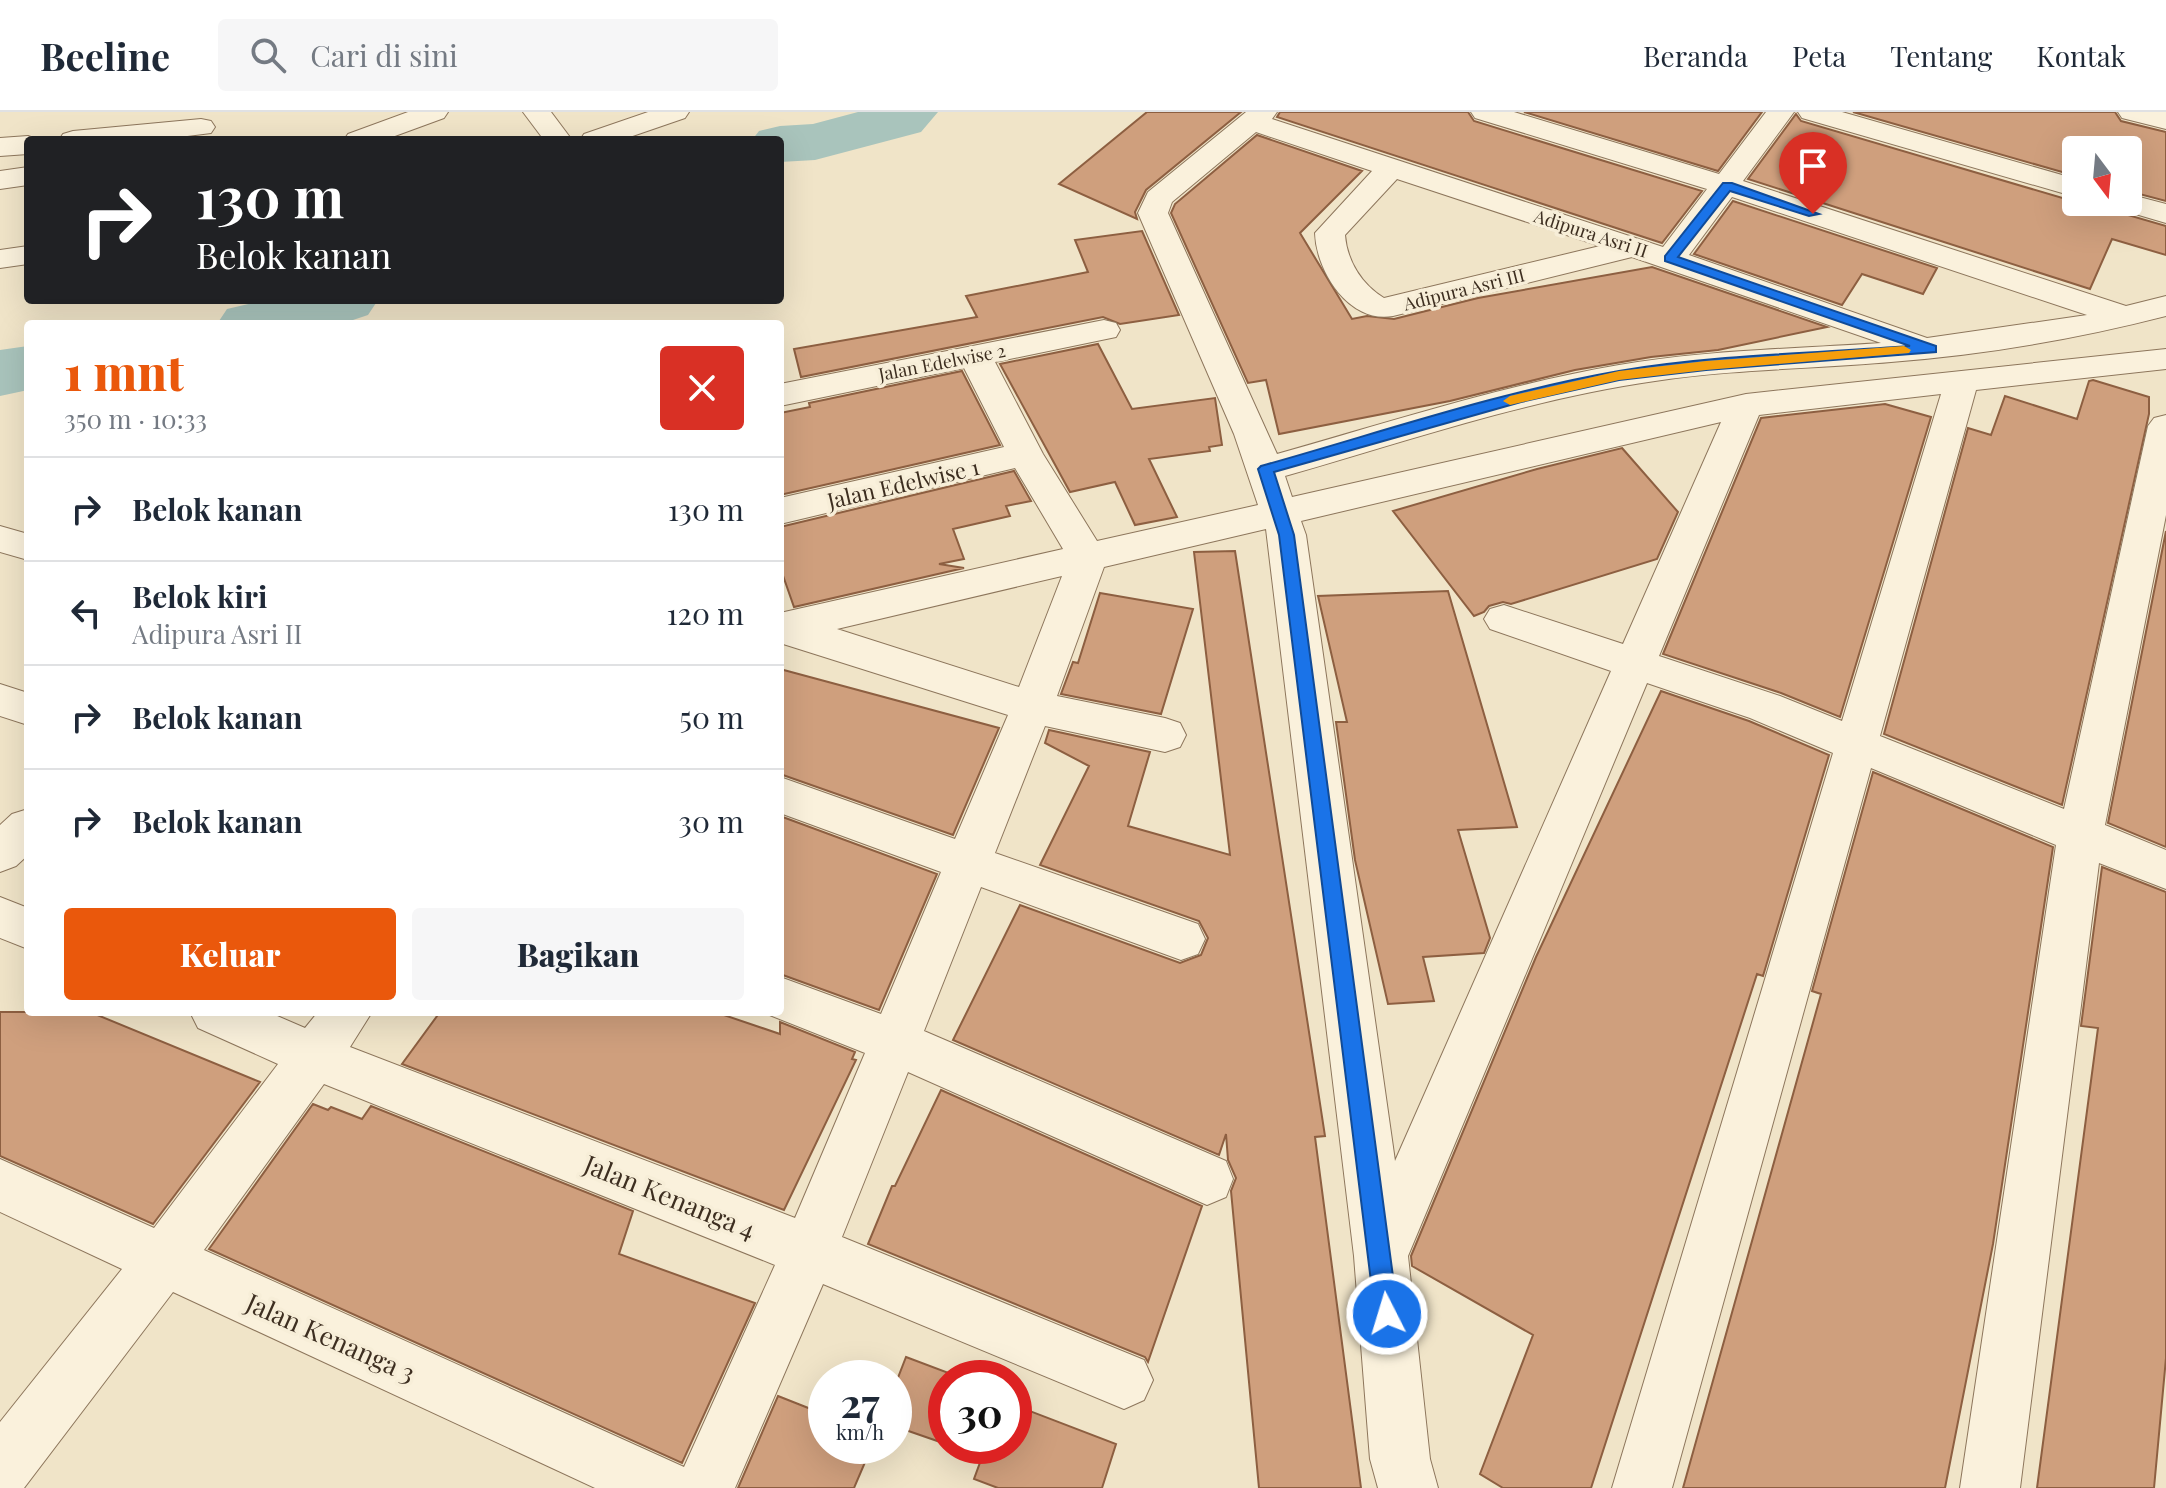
<!DOCTYPE html>
<html lang="id">
<head>
<meta charset="utf-8">
<style>
	body { margin:0; font-family:"Playfair Display",serif; background:#f6f6f7; color:#1f2937; height:100vh; display:flex; flex-direction:column; font-size:30px; white-space:nowrap }
	* { box-sizing:border-box; margin:0 }
	p { font-size:26px; color:#747a83 }
	.icon { flex:none; width:44px; height:44px; fill:none; stroke:currentColor; stroke-width:2; stroke-linecap:round; stroke-linejoin:round }
	.map { position:relative; flex:1; overflow:hidden }
	.drawer { position:absolute; left:24px; top:208px; width:760px; height:696px; display:flex; flex-direction:column; background:#fff; border-radius:8px; box-shadow:0 8px 32px #0002 }
	.drawer>* { flex:none }
	.banner { position:absolute; left:24px; top:24px; width:760px; height:168px; border-radius:8px; box-shadow:0 8px 32px #0002; background:#202124; color:#fff; overflow:hidden }
	.needle { width:52px; rotate:164deg }
	.fabs { position:absolute; left:2062px; top:24px; display:grid; gap:16px }
	.fabs a { display:grid; place-items:center; width:80px; height:80px; border-radius:8px; background:#fff; box-shadow:0 8px 32px #0002; font-size:40px }
	.speed { position:absolute; left:808px; top:1248px; display:flex; gap:16px; font-size:40px; font-weight:700; text-align:center }
	.speed>* { display:grid; place-content:center; width:104px; height:104px; border-radius:50%; background:#fff; box-shadow:0 8px 32px #0002; line-height:1 }
	.speed small { font-size:20px; font-weight:400 }
	.speed .limit { border:12px solid #d22; background:#fff; color:#111 }
	.pin { position:absolute; display:grid; place-items:center; width:68px; height:68px; color:#fff; margin:-82px -34px; border-radius:50% 50% 50% 0; rotate:-45deg; box-shadow:0 0 8px #0007 }
	.pin .icon { rotate:45deg }
	.me { position:absolute; width:88px; margin:-44px; rotate:355deg; stroke-linejoin:round; filter:drop-shadow(0 0 6px #0008) }
	.turn { display:flex; align-items:center; gap:28px; height:168px; padding:0 40px; font-size:36px }
	.turn .icon { width:104px; height:104px; stroke-width:2.5 }
	.turn b { display:block; font-size:56px; line-height:68px }
	.round { display:grid; place-items:center; flex:none; width:84px; height:84px; border-radius:8px; background:#f6f6f7 }
	.overview { display:flex; align-items:center; justify-content:space-between; height:136px; padding:0 40px }
	h1 { font-size:48px; font-weight:800; line-height:60px; color:#ea580c }
	.primary-button { display:flex; gap:16px; margin-top:auto; padding:16px 40px }
	.primary-button a { flex:1; height:92px; border-radius:8px; background:#ea580c; color:#fff; font-size:32px; font-weight:800; line-height:92px; text-align:center }
	.primary-button a+a { background:#f6f6f7; color:#1f2937 }
	ul { padding:0; list-style:none }
	li { display:flex; align-items:center; gap:24px; height:104px; padding:0 40px; border-top:2px solid #e0e1e3 }
	li div { flex:1 }
	li b { display:block; font-size:30px }
	li em { font-style:normal }
	header { display:flex; align-items:center; gap:48px; box-sizing:border-box; height:112px; padding:0 40px; background:#fff; border-bottom:2px solid #e0e1e3 }
	header strong { font-size:38px }
	nav { display:flex; gap:44px; margin-inline-start:auto; font-size:28px }
	.search { width:560px; height:72px; background:#f6f6f7; display:flex; align-items:center; gap:20px; box-sizing:border-box; padding:0 28px; border-radius:8px; color:#747a83; font-size:30px }
	.map>svg:first-child { display:block }
	.lines { fill:none; stroke-linecap:round; stroke-linejoin:round }
	.river { fill:#a9c4bc; fill-rule:evenodd }
	.building { fill:#cf9f7d; stroke:#8d5f41; stroke-width:2 }
	.minor-casing { stroke:#8d765c; stroke-width:2 }
	.minor { fill:#faf1dc; fill-rule:evenodd }
	.route { fill:#1a73e8; stroke:#114b97; stroke-width:2 }
	.slow { fill:#f59e0b }
	.labels { text-anchor:middle; dominant-baseline:central; stroke-width:7; stroke-linejoin:round; paint-order:stroke }
	.far-street-label { font-size:18px; fill:#3d2e20; stroke:#f7eed8 }
	.street-label { font-size:22px; fill:#3d2e20; stroke:#f7eed8 }
	.near-street-label { font-size:26px; fill:#3d2e20; stroke:#f7eed8 }
</style>
</head>
<body>
<header>
<strong>Beeline</strong>
<div class="search"><svg class="icon" aria-label="search" viewBox="0 0 24 24"><circle cx="10" cy="10" r="6"/><path d="M15 15l6 6"/></svg>Cari di sini</div>
<nav><a>Beranda</a><a>Peta</a><a>Tentang</a><a>Kontak</a></nav>
</header>
<div class="map">
<svg width="2166" height="1376" viewBox="0 0 2166 1376">
	<rect width="100%" height="100%" fill="#f0e4c8"/>
	<g class="lines">
		<path class="river" d="M858,0H938L921,20L815,48L780,50V28H752L759,19L780,14L813,12Z
			M266,188H378L368,203L341,212H217L227,197Z
			M28,234V278L0,284V238Z"/>
	</g>
	<path class="building" d="M1147,0H1241L1146,78L1135,100L1137,107L1059,72Z
		M1280,0H1468L1474,9L1702,79L1662,131L1277,5Z
		M1524,0H1762L1718,59Z
		M1853,0H2115L2121,9L2166,20V89L2128,79V38H2076V64Z
		M1796,2L1801,9L2076,90H2108L2114,99L2166,114V143L2112,127L2090,177L1748,67Z
		M1257,23L1362,59L1300,121L1352,207L1367,204L1394,207L1478,186L1652,155L1827,215L1718,238L1651,245L1575,258L1450,289L1279,322L1266,268L1248,271L1171,101L1175,92Z
		M1733,89L1937,156L1923,182L1862,162L1842,193L1694,142Z
		M1142,119L1179,203L1120,212L1103,205L801,265L794,237L977,205L966,184L1088,160L1075,128Z
		M1098,232L1132,297L1215,286L1222,333L1209,335L1210,339L1149,347L1177,405L1135,413L1115,370L1070,380L1000,252Z
		M962,259L1000,333L780,383V301L810,295L809,291Z
		M2093,268L2149,285V302L2062,693L1884,622L1968,316L1991,323L2005,284L2077,307L2089,269Z
		M1885,292L1931,305L1840,605L1781,581L1663,542L1761,306Z
		M1622,336L1678,400L1657,447L1511,492L1503,490L1489,494L1484,500L1474,504L1393,399L1537,357Z
		M1014,359L1031,389L1006,394L1010,404L953,417L964,447L939,452L964,456L794,495L780,455V415Z
		M2166,419V735L2108,711Z
		M1235,439L1325,1024L1315,1025L1361,1376H1259L1231,1079L1236,1066L1228,1048L1226,1022L1219,1043L953,928L1020,793L1180,851L1201,843L1208,826L1199,809L1040,753L1089,654L1045,631L1049,618L1150,640L1128,714L1230,743L1194,440Z
		M1448,479L1517,715L1458,718L1490,826L1484,841L1423,845L1434,889L1388,892L1355,748L1336,610H1347L1318,484Z
		M1100,481L1193,497L1161,602L1061,582L1073,550L1078,551Z
		M780,557L999,616L953,723L780,662Z
		M1661,579L1749,609L1829,643L1763,864L1757,862L1591,1376H1503L1480,1362L1533,1223L1412,1154L1411,1144L1536,845Z
		M1873,660L2053,735L1993,1132L1945,1376H1683L1821,882L1812,879Z
		M780,704L937,762L879,898L780,862Z
		M2102,755L2166,780V1246L2154,1376H2037L2098,916L2081,914Z
		M0,900H90L260,970L153,1112L0,1044Z
		M440,900H715L780,922V910L855,940L852,947L856,948L784,1098L402,952Z
		M941,978L1202,1094L1148,1250L1145,1245L868,1132L892,1074H895Z
		M313,992L328,998L331,995L362,1007L371,994L633,1099L619,1142L755,1191L682,1351L209,1137Z
		M906,1245L954,1263L953,1266H946V1332L894,1314V1276Z
		M778,1284L826,1303V1334H872L854,1376H738Z
		M1014,1293L1116,1332L1102,1376H998L974,1367L982,1345L951,1334H1014Z"/>
	<g class="lines">
		<defs>
			<path id="minor" d="M408,0H448L444,6L384,28H344L348,22Z
				M523,0H551L572,28H544Z
				M648,0H689L685,6L621,28H580L584,22Z
				M1246,0H1277L1272,7L1663,135L1707,77L1475,6L1471,0H1514L1719,62L1766,0H1794L1743,69L2126,194L2166,184V204C2076,227 1984,243 1891,250C1812,257 1733,257 1655,269C1529,287 1407,329 1285,364L1292,385L1746,282L2166,237V257L1976,278L1880,624L2064,697L2148,314L2154,306L2166,303V403L2105,713L2166,738V777L2099,751L2020,1376H1960L2056,733L1871,656L1672,1376H1612L1833,641L1750,606L1647,571L1408,1144L1430,1347L1438,1376H1378L1370,1347L1354,1144L1266,417L1104,455L1057,584L1165,606L1180,611L1186,623L1180,635L1165,640L1045,614L995,741L1198,812L1205,827L1198,842L1181,848L981,775L924,919L1226,1049L1233,1067L1226,1085L1207,1093L908,960L842,1125L1144,1248L1153,1268L1144,1288L1124,1297L823,1172L735,1376H595L173,1180L24,1376H0V1310L122,1157L0,1100V1047L154,1116L278,952L198,916L190,900H268L305,916L318,900H372L350,935L795,1106L865,941L762,900H780V865L881,902L941,760L780,701V665L955,727L1008,603L780,531V501L1063,437L1015,356L780,412V386L1004,335L964,256L780,294V272L1104,208L1116,211L1120,218L1116,225L995,250L1043,342L1097,429L1258,393L1234,322L1138,101L1148,80ZM1256,20L1372,59L1315,121C1316,159 1349,212 1393,204L1632,145L1881,231C1793,237 1706,238 1619,253C1503,273 1390,310 1277,342L1168,101L1172,90ZM1397,67L1600,134L1384,186C1362,173 1347,149 1345,123ZM1732,85L2087,203L1927,226L1689,143ZM1941,282L1842,609L1780,584L1659,544L1759,303ZM1721,310L1623,532L1504,493L1490,497L1484,507L1490,517L1611,559L1395,1049L1306,423L1301,409ZM1062,464L1019,575L837,517ZM324,972L775,1153L684,1355L204,1138Z
				M1798,0H1842L2076,67V85L1802,6Z
				M2118,0H2166V17L2122,6Z
				M201,7L211,9L215,15L211,21L156,28H59L63,22L73,19Z
				M28,24L39,28H28V42L0,44V26Z
				M28,55V73L0,77V59Z
				M2128,82L2166,92V111L2115,96L2111,90H2128Z
				M28,134V152L0,156V138Z
				M0,414L28,422V448L0,440Z
				M0,572L28,581V613L0,604Z
				M28,697V743L16,754L0,760V713L12,702Z
				M0,785L28,796V837L0,826Z"/>
		</defs>
		<use href="#minor" class="minor-casing"/>
		<use href="#minor" class="minor"/>
	</g>
	<path class="route" d="M1723,71H1732L1819,102L1809,104L1730,79L1678,145L1936,234V240L1706,258L1619,268L1521,290L1274,360L1294,423L1398,1202L1395,1210L1387,1214L1378,1210L1375,1202L1279,423L1258,357L1261,354C1379,321 1498,280 1619,259C1715,243 1814,241 1910,234L1665,149V144Z"/>
	<path class="slow" d="M1904,234L1911,238L1909,241L1706,258L1619,268L1510,293L1503,289L1510,284L1619,259L1706,249Z"/>
	<g class="labels">
		<g class="far-street-label">
			<text transform="translate(1591 121) rotate(18)">Adipura Asri II</text>
			<text transform="translate(1464 177) rotate(-14)">Adipura Asri III</text>
			<text transform="translate(942 250) rotate(-11)">Jalan Edelwise 2</text>
		</g>
		<g class="street-label">
			<text transform="translate(903 371) rotate(-13)">Jalan Edelwise 1</text>
		</g>
		<g class="near-street-label">
			<text transform="translate(670 1084) rotate(22)">Jalan Kenanga 4</text>
			<text transform="translate(331 1225) rotate(24)">Jalan Kenanga 3</text>
		</g>
	</g>
</svg>
<div class="fabs">
<a><svg class="needle" viewBox="-14 -14 28 28"><path d="M0-13l5 13h-10z" fill="#e53935"/><path d="M0 13l5-13h-10z" fill="#747a83"/></svg></a>
</div>
<div class="speed"><div>27<small>km/h</small></div><div class="limit">30</div></div>
<div class="pin" style="left:1813px;top:102px;background:#d93025"><svg class="icon" aria-label="arrive" viewBox="0 0 24 24"><path d="M6 21V4h12l-3 4 3 4H6"/></svg></div>
<svg class="me" style="left:1387px;top:1202px" viewBox="-20 -20 40 40"><circle r="17" fill="#1a73e8" stroke="#fff" stroke-width="3"/><path d="M0-11L8 9 0 5-8 9z" fill="#fff"/></svg>
<div class="banner">
<div class="turn"><svg class="icon" aria-label="right" viewBox="0 0 24 24"><path d="M7 20v-9h11M14 6l5 5-5 5"/></svg><div><b>130 m</b>Belok kanan</div></div>
</div>
<section class="drawer">
<div class="overview"><div><h1>1 mnt</h1><p>350 m · 10:33</p></div><a class="round" style="background:#d93025;color:#fff"><svg class="icon" aria-label="close" viewBox="0 0 24 24"><path d="M6 6l12 12M18 6L6 18"/></svg></a></div>
<ul>
<li><svg class="icon" aria-label="right" viewBox="0 0 24 24"><path d="M7 20v-9h11M14 6l5 5-5 5"/></svg><div><b>Belok kanan</b></div><em>130 m</em></li>
<li><svg class="icon" aria-label="left" viewBox="0 0 24 24"><path d="M17 20v-9H6M10 6l-5 5 5 5"/></svg><div><b>Belok kiri</b><p>Adipura Asri II</p></div><em>120 m</em></li>
<li><svg class="icon" aria-label="right" viewBox="0 0 24 24"><path d="M7 20v-9h11M14 6l5 5-5 5"/></svg><div><b>Belok kanan</b></div><em>50 m</em></li>
<li><svg class="icon" aria-label="right" viewBox="0 0 24 24"><path d="M7 20v-9h11M14 6l5 5-5 5"/></svg><div><b>Belok kanan</b></div><em>30 m</em></li>
</ul>
<div class="primary-button"><a>Keluar</a><a>Bagikan</a></div>
</section>
</div>
</body>
</html>
